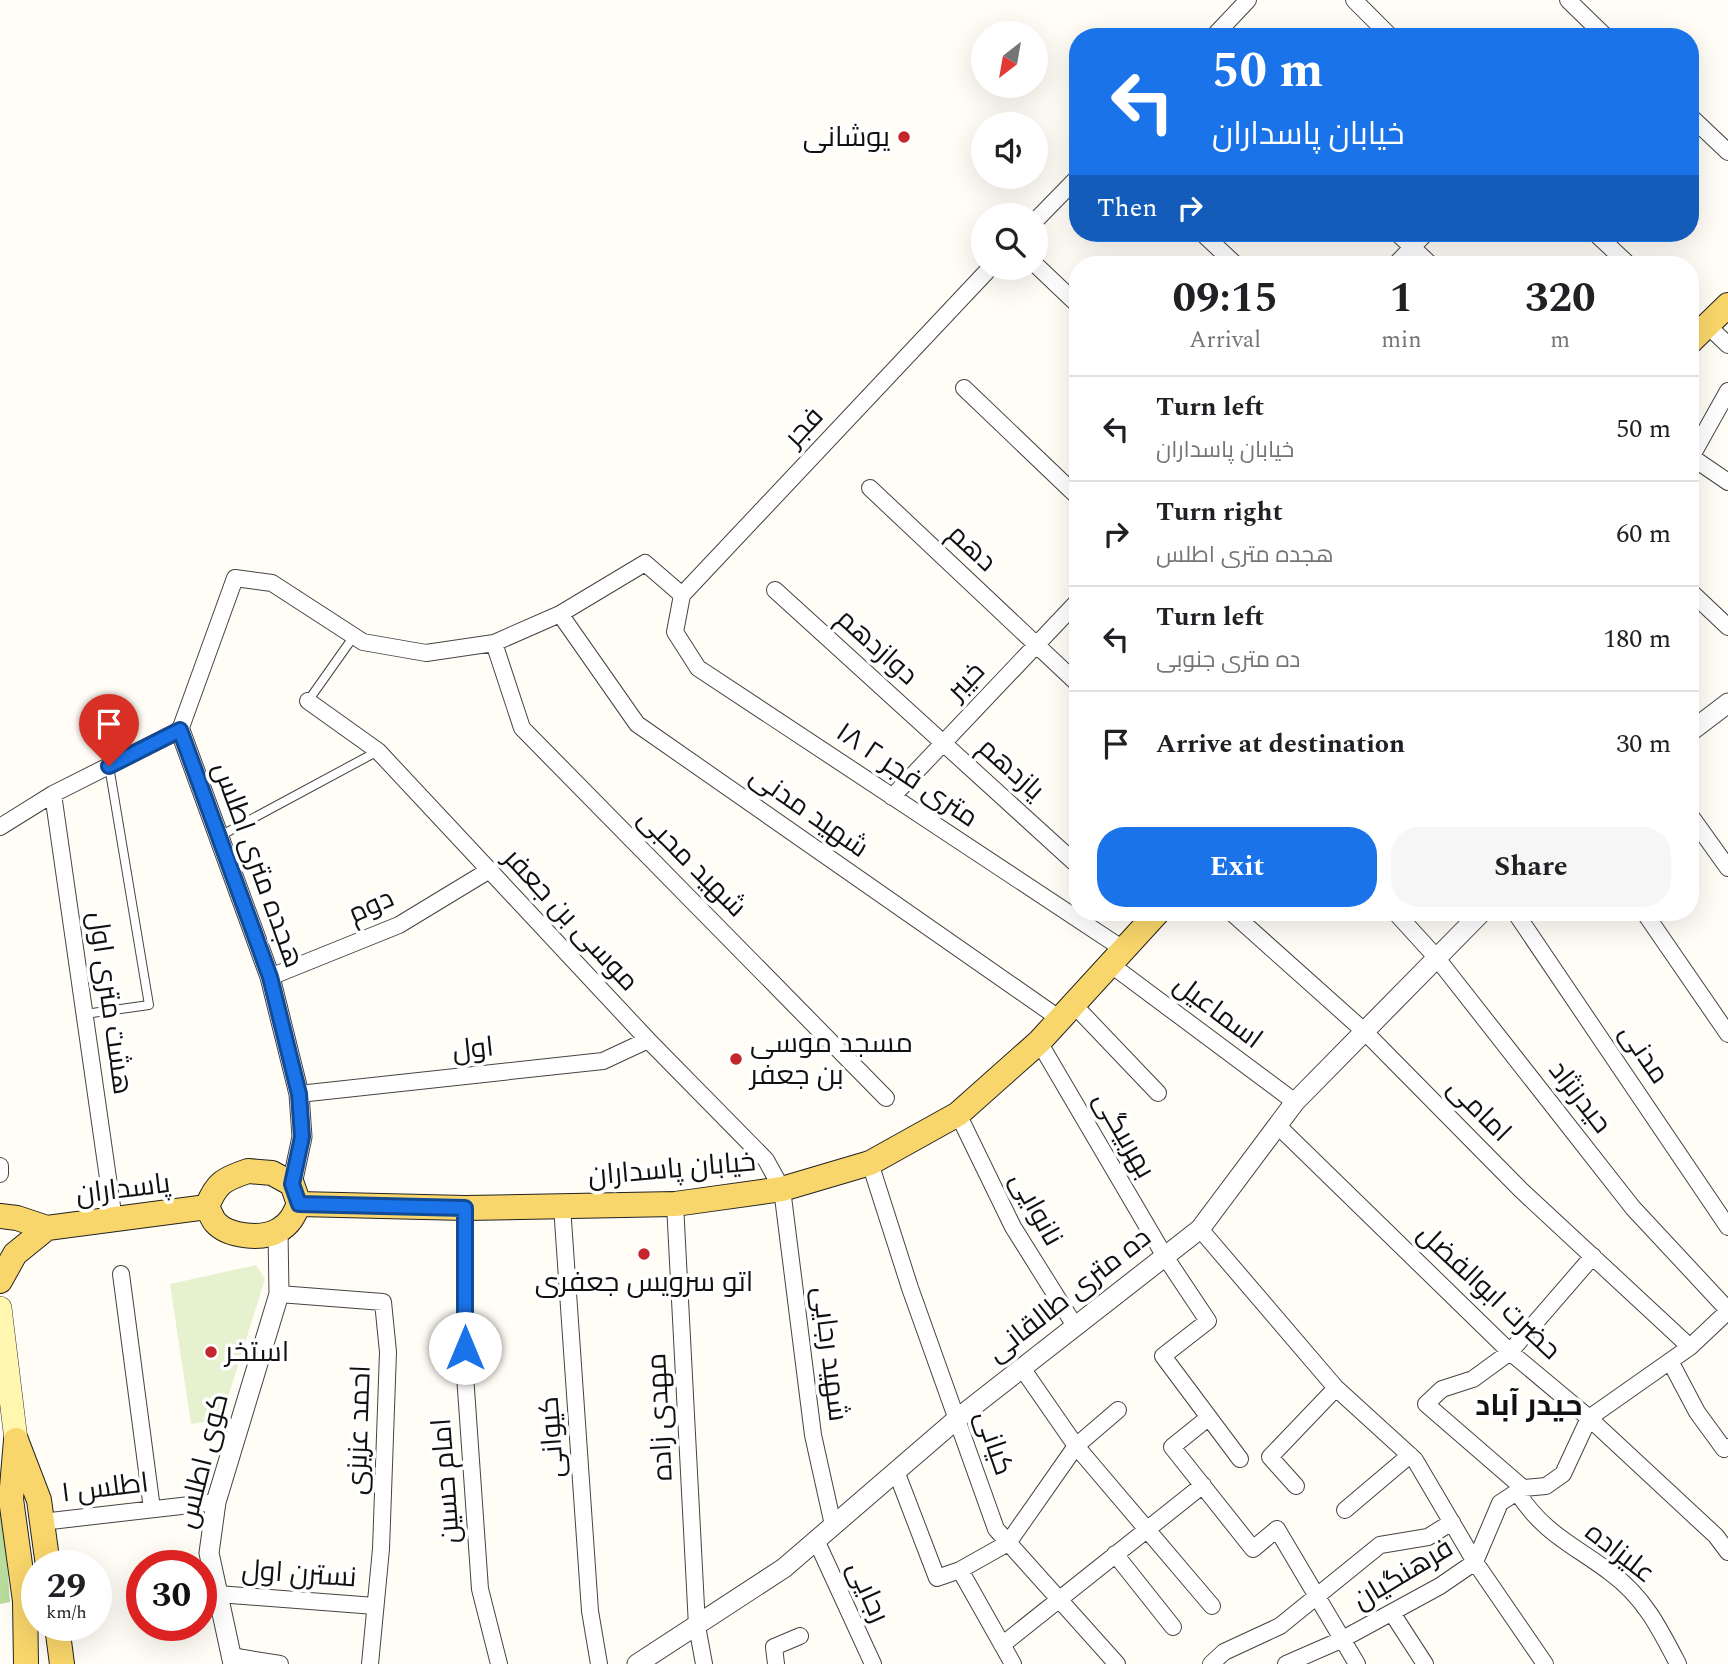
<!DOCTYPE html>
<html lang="en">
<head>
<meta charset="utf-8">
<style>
	body { margin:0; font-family:Spectral,Cairo,serif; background:#f6f6f6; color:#202124; height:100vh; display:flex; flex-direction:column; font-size:26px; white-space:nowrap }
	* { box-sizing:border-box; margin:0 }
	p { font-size:23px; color:#757577 }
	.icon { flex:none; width:38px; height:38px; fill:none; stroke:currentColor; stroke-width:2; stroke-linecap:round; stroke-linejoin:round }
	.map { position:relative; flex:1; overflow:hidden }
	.side { position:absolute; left:1069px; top:256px; width:630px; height:665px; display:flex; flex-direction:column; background:#fff; border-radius:28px; box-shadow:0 7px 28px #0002 }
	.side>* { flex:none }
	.guide { position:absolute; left:1069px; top:28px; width:630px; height:214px; border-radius:28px; box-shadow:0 7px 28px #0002; background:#1a73e8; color:#fff; overflow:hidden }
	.needle { width:46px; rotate:211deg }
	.controls { position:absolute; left:971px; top:21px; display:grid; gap:14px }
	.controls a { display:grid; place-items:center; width:77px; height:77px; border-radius:50%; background:#fff; box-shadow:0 7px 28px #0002; font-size:35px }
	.speed { position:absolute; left:21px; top:1550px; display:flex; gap:14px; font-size:35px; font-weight:700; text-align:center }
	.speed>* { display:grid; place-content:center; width:91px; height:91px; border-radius:50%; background:#fff; box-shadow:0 7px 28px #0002; line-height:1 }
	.speed small { font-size:18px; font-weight:400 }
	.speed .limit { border:10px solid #d22; background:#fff; color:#111 }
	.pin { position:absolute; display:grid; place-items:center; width:60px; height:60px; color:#fff; margin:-72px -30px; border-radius:50% 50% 50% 0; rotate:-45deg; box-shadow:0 0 7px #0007 }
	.pin .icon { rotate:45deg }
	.me { position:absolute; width:77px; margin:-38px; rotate:0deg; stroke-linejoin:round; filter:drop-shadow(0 0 5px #0008) }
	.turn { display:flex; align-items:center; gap:24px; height:147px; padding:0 28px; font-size:32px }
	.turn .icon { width:91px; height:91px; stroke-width:2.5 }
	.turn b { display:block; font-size:49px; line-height:60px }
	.then { display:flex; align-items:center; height:66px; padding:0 28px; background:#0003; gap:14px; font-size:26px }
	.eta { display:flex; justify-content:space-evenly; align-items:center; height:119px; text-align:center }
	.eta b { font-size:42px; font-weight:700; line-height:49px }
	.primary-button { display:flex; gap:14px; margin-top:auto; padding:14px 28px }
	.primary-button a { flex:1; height:80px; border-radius:28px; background:#1a73e8; color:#fff; font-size:28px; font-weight:700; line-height:80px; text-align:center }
	.primary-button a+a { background:#f6f6f6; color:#202124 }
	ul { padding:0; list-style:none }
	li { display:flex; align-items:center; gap:21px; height:105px; padding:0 28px; border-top:2px solid #e0e0e0 }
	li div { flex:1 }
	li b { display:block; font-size:26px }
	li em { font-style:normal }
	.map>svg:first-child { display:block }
	.forest { fill:#b9dc9c }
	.pitch { fill:#e6f2cf }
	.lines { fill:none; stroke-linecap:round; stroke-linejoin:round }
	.service-casing { stroke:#444; stroke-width:10 }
	.minor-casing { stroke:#444; stroke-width:18 }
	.tertiary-casing { stroke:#444; stroke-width:21 }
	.secondary-casing { stroke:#333; stroke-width:24 }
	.primary-casing { stroke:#222; stroke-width:26 }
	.service { stroke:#fff; stroke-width:8 }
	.minor { stroke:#fff; stroke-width:16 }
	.tertiary { stroke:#fff; stroke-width:19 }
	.secondary { stroke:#fff6b0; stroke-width:23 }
	.primary { stroke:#f9d66b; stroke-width:24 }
	.route-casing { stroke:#114b97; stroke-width:18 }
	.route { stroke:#1a73e8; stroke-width:12 }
	.poi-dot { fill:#c4262e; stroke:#fff; stroke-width:2.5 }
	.labels { text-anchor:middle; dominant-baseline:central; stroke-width:7; stroke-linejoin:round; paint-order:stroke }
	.poi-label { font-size:28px; fill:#111; stroke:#fff; text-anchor:start }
	.street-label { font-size:28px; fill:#111; stroke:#fff }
	.neighbourhood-label { font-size:30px; font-weight:bold; fill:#111; stroke:#fff }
</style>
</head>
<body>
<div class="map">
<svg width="1728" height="1664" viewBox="0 0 1728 1664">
	<rect width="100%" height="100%" fill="#fffdf5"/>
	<path class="forest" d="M0,1470L10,1602L0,1604Z"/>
	<path class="pitch" d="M256,1265L265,1279L221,1420L191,1424L170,1284Z"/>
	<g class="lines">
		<defs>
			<path id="service" d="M308,701L354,636
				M220,836L378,751
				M85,1014L149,1005L109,766"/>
			<path id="minor" d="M1354,0L1391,37
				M1568,0L1606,37
				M1213,37L1248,0
				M1690,116L1728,152
				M1036,220L1078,177
				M1202,233L1235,264
				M1397,233L1430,264
				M1595,233L1628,264
				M1396,264L1426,233
				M1036,265L1078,305
				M990,268L682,595L675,632L698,668L1123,949
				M1708,326L1728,345
				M964,388L1078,497
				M1690,456L1728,482
				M1690,459L1728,391
				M870,488L1078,684
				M775,590L1074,862
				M1690,591L1728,627
				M560,614L637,724L1060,1019
				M494,643L522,728L886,1098
				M308,701L378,751L648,1040L766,1160L782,1189L813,1435L833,1525
				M53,794L114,1220
				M892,797L1078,601
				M1690,815L1728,868
				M0,827L53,794L180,730L235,578L272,583L363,642L426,653L494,643L560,614L645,563L682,595
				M1231,912L1364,1031L1521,1190L1690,1347
				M1395,912L1436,957L1633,1208L1728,1310
				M1515,912L1728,1227
				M1644,912L1728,1034
				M1110,964L1295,1102
				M270,977L399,925L488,871
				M1074,1005L1158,1093
				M1039,1042L1164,1255L1208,1321L1163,1356L1240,1459
				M299,1094L603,1061L648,1040
				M958,1114L1013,1227L1075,1326
				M1277,1125L1510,1352L1589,1418L1716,1536L1728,1552
				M870,1163L910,1288L996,1529L1117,1664
				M0,1166V1174
				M675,1204L697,1626L704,1664
				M562,1206L590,1611L599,1664
				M465,1208V1375L480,1589L499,1664
				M1200,1229L1336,1388L1415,1460L1475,1562L1545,1664
				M121,1274L152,1509
				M279,1294L383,1302L388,1352L381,1549L370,1664
				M1670,1361L1697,1412L1724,1449L1728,1447
				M1022,1368L1076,1446L1212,1606
				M1208,1418L1172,1447L1253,1549L1277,1529L1357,1664
				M896,1471L937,1578L960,1570L1008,1543L1076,1446L1118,1410
				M1296,1486L1270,1457L1336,1388
				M1523,1488L1426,1404L1442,1389L1473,1379L1510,1352L1593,1256
				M1517,1492C1544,1534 1574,1545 1611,1573C1644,1597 1660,1629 1678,1664
				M1345,1510L1410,1455
				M42,1522L216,1502
				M816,1540L873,1664
				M1115,1554L1173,1627
				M960,1570L1013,1664
				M218,1594L375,1606
				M1392,1613L1425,1664
				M1002,1645L1203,1485
				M231,1656L280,1664
				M776,1664L774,1647L800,1636
				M1211,1664L1224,1652L1280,1626L1380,1545L1428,1537L1452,1522
				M1286,1664L1341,1640L1440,1586L1475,1562L1500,1503L1523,1488L1546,1486L1563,1474L1589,1418L1690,1347L1728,1311"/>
			<path id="tertiary" d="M180,730L270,977L299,1094L302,1137L292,1184
				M1690,732L1728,703
				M233,1664L209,1553L216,1502L279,1294L278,1231
				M637,1664L784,1568L958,1418L1200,1229L1295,1102L1482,912"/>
			<path id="secondary" d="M0,1308L16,1440"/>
			<path id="primary" d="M1690,342L1728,305
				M248,1171L272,1173L292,1184L299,1204C294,1215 290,1224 279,1230C263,1240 228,1237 215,1222C212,1218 210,1212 207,1207C216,1183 224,1179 248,1171Z
				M299,1204L465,1208L675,1204L782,1189L870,1163L958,1114L1039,1042L1158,912
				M0,1216L17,1218L47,1228L15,1254L0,1281
				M47,1228L207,1207
				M57,1626L62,1664
				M26,1664L25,1601L11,1499L16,1440L39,1500L48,1566"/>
		</defs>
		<use href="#service" class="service-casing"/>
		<use href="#minor" class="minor-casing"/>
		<use href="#tertiary" class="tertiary-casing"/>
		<use href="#secondary" class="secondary-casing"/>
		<use href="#primary" class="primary-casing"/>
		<use href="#service" class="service"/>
		<use href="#minor" class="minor"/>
		<use href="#tertiary" class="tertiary"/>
		<use href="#secondary" class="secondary"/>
		<use href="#primary" class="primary"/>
	</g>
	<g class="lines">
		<defs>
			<path id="route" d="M109,766L180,730L270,977L299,1094L302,1137L292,1184L299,1204L465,1208V1348"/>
		</defs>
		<use href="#route" class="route-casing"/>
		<use href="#route" class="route"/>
	</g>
	<g class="poi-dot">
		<circle cx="904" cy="137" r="7"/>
		<circle cx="736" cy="1059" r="7"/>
		<circle cx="644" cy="1254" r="7"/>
		<circle cx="211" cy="1352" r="7"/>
	</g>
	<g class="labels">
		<g class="poi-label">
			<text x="890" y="137" text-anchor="end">یوشانی</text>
			<text x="750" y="1043">مسجد موسی<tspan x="750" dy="32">بن جعفر</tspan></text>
			<text x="644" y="1282" text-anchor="middle">اتو سرویس جعفری</text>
			<text x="225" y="1352">استخر</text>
		</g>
		<g class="street-label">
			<text transform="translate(804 427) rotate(-47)">فجر</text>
			<text transform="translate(972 548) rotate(43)">دهم</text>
			<text transform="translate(877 647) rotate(42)">دوازدهم</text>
			<text transform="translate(966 681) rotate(-46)">خیبر</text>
			<text transform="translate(1011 769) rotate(42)">یازدهم</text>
			<text transform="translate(907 775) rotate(34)">۱۸ متری فجر ۲</text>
			<text transform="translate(809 812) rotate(35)">شهید مدنی</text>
			<text transform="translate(692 863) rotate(45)">شهید محبی</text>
			<text transform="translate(258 865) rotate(70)">هجده متری اطلس</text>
			<text transform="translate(371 906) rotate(-24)">دوم</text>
			<text transform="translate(571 920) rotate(47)">موسی بن جعفر</text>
			<text transform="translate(110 1003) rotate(82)">هشت متری اول</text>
			<text transform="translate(1218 1012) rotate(37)">اسماعیل</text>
			<text transform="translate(473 1049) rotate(-6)">اول</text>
			<text transform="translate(1644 1054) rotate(56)">مدنی</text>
			<text transform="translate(1580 1097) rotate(52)">حیدرنژاد</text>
			<text transform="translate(1479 1110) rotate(45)">امامی</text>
			<text transform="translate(1124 1135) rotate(60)">بهربیگی</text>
			<text transform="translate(672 1169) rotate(-5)">خیابان پاسداران</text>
			<text transform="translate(123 1189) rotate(-7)">پاسداران</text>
			<text transform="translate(1036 1209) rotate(61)">نانوایی</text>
			<text transform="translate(1489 1292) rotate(43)">حضرت ابوالفضل</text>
			<text transform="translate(1069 1295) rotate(-38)">ده متری طالقانی</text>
			<text transform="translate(830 1354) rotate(83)">شهید رجایی</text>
			<text transform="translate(660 1417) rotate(-93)">مهدی زاده</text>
			<text transform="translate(359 1430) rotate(-88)">احمد عزیزی</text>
			<text transform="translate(552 1437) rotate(-94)">کیوانی</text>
			<text transform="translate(994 1443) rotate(71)">کیانی</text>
			<text transform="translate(203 1461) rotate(-76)">کوی اطلس</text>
			<text transform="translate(446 1481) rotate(-94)">امام حسین</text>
			<text transform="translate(105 1488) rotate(-7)">اطلس ۱</text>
			<text transform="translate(1620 1553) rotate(38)">علیزاده</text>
			<text transform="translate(299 1574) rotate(4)">نسترن اول</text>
			<text transform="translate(1403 1574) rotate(-31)">فرهنگیان</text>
			<text transform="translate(868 1592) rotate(66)">رجایی</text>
		</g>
		<g class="neighbourhood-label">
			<text x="1529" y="1406">حیدر آباد</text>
		</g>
	</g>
</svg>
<div class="controls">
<a><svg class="needle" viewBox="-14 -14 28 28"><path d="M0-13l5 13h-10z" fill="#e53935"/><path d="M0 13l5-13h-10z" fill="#757577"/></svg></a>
<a><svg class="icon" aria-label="sound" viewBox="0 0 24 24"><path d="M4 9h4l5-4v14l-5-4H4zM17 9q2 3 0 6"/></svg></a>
<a><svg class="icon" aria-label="search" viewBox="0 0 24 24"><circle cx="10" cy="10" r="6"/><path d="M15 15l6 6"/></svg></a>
</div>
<div class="speed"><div>29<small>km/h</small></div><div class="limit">30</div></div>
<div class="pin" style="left:109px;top:766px;background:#d93025"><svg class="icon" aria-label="arrive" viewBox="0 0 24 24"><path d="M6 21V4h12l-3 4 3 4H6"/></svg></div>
<svg class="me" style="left:465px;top:1348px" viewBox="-20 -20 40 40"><circle r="19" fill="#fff"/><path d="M0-13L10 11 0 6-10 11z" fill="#1a73e8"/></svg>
<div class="guide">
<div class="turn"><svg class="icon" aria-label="left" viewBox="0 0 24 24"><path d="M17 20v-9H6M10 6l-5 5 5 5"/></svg><div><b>50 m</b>خیابان پاسداران</div></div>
<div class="then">Then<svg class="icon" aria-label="right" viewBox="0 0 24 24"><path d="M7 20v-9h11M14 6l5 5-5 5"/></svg></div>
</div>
<section class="side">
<div class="eta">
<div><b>09:15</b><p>Arrival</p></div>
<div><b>1</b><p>min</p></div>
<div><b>320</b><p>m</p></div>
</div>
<ul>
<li><svg class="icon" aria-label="left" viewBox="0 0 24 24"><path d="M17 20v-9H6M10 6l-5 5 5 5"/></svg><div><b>Turn left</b><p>خیابان پاسداران</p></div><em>50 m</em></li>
<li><svg class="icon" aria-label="right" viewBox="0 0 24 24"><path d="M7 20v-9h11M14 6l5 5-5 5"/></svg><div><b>Turn right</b><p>هجده متری اطلس</p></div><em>60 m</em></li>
<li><svg class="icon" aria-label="left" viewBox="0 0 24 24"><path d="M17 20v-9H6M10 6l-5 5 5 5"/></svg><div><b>Turn left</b><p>ده متری جنوبی</p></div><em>180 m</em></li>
<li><svg class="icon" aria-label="arrive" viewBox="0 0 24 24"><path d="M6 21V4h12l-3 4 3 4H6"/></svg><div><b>Arrive at destination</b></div><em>30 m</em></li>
</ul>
<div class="primary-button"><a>Exit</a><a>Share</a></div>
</section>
</div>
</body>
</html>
